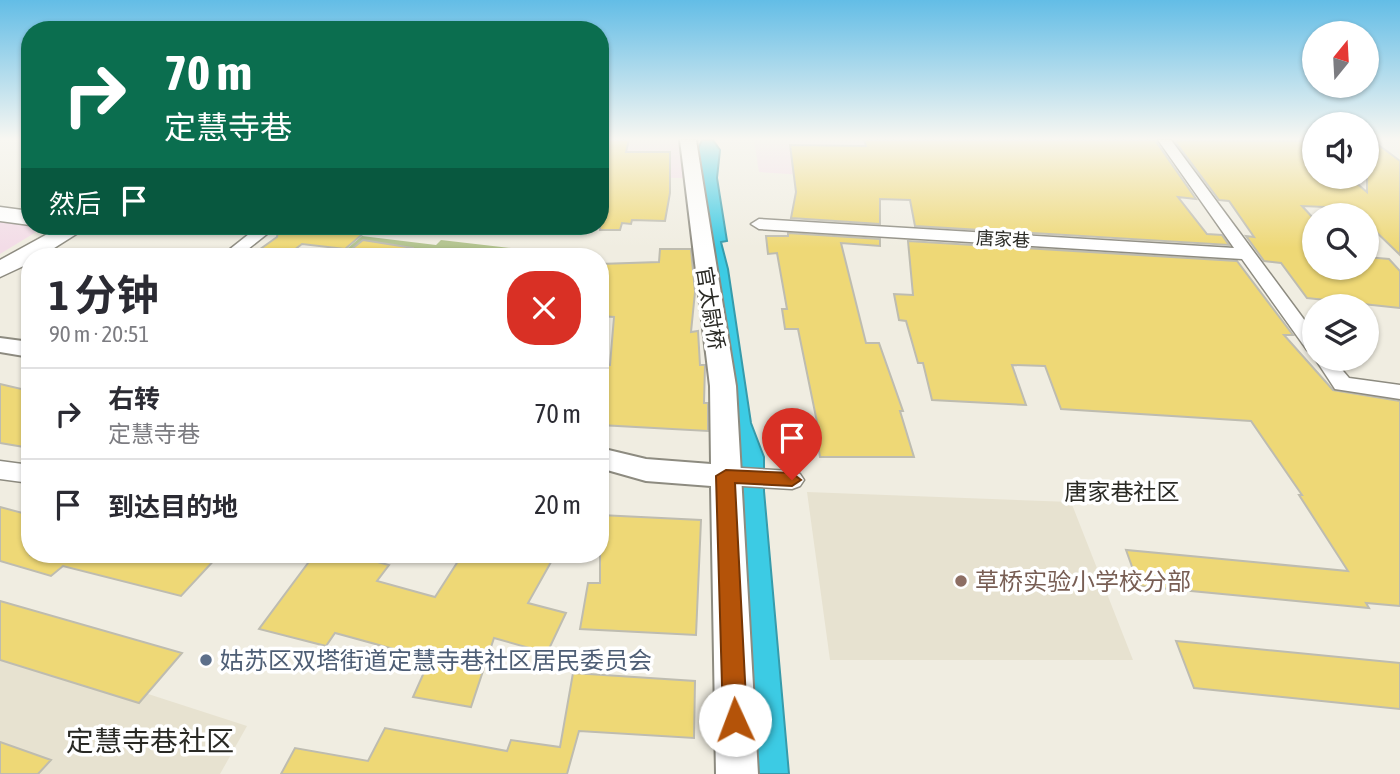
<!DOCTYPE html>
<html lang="zh">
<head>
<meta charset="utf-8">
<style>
	body { margin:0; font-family:"Asap Condensed","Noto Sans SC",sans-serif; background:#f7f7f7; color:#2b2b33; height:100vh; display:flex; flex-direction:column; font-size:26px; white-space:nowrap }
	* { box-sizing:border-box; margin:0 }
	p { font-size:23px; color:#7c7c81 }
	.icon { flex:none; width:38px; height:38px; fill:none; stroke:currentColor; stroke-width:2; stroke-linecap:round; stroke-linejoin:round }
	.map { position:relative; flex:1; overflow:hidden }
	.drawer { position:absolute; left:21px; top:248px; width:588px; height:315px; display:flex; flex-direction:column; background:#fff; border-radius:28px; box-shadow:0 2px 5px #0004 }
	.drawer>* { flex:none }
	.guide { position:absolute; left:21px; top:21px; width:588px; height:214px; border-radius:28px; box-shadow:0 2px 5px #0004; background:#0b6e4f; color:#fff; overflow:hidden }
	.needle { width:46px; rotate:18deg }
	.buttons { position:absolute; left:1302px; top:21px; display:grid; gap:14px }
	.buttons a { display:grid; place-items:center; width:77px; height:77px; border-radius:50%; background:#fff; box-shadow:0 2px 5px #0004; font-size:35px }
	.pin { position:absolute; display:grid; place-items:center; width:60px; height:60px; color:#fff; margin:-72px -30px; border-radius:50% 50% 50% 0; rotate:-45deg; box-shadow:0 0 7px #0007 }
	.pin .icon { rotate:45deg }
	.me { position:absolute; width:77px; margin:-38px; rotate:358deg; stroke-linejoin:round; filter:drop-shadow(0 0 5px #0008) }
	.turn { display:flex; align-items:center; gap:24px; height:147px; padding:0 28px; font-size:32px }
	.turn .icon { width:91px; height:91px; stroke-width:2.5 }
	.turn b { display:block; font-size:49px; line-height:60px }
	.then { display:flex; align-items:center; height:66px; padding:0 28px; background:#0003; gap:14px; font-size:26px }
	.round { display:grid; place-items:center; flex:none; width:74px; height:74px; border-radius:28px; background:#f7f7f7 }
	.headline { display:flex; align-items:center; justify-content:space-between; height:119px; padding:0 28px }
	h1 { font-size:42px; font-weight:700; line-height:52px }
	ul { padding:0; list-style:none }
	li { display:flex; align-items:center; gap:21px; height:91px; padding:0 28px; border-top:2px solid #e1e1e2 }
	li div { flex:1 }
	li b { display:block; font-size:26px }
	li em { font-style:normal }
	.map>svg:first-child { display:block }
	.commercial { fill:#f3dce7 }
	.built { fill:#e7e2d0 }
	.green { fill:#b2c38d }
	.water { fill:#3ccbe4; stroke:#379bab; stroke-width:2 }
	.building { fill:#eed876; stroke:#bebcb0; stroke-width:2 }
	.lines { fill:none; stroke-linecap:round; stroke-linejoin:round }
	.minor-casing { stroke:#8d8b80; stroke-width:3 }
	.tertiary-casing { stroke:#8d8b80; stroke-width:4 }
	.secondary-casing { stroke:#8d8b80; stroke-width:3 }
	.minor { fill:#fff; fill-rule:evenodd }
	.tertiary { fill:#fff; fill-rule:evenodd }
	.secondary { fill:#fff; fill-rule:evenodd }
	.route { fill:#b45309; stroke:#753606; stroke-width:2 }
	.education-dot { fill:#8d6e63; stroke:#fff; stroke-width:2.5 }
	.service-dot { fill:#5c6f8a; stroke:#fff; stroke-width:2.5 }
	.labels { text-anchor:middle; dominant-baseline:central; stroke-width:7; stroke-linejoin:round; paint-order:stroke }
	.far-street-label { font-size:18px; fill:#2a2a25; stroke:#fff }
	.street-label { font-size:21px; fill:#2a2a25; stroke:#fff }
	.neighbourhood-label { font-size:23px; fill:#2a2a25; stroke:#fff }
	.near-education-label { font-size:24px; fill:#785e54; stroke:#fff; text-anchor:start }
	.near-service-label { font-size:24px; fill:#4e5e75; stroke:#fff; text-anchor:start }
	.near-neighbourhood-label { font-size:28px; fill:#2a2a25; stroke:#fff }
</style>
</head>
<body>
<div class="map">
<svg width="1400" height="774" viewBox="0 0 1400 774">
	<rect width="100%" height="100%" fill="#f0ede1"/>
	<path class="commercial" d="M600,140H678L685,178L600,177Z
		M754,140H981L1012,189L759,172Z
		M0,218L30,221V226H39L41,229L0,254Z"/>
	<path class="built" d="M807,492L1071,502L1133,660H830Z
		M0,646L247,726L220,774H0Z"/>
	<path class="green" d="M362,236L436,245L441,240L511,248L504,257H337Z"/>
	<path class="water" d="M702,140H713L720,150L717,178L727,241L721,242L728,269L751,423L764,457V491L789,774H747L698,149Z"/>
	<path class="building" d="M600,140H629L626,152H670V193L665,221L632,220L631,224L622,223L620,230H600Z
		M864,140H1155L1196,199L1178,197L1207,234L1222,235L1229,245L915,226L910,200L880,199V224L791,218L796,192L790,145L866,146Z
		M1174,140L1307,141L1314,147V177H1349L1367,192V140H1372L1400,161V255L1367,223V215H1359L1351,208L1302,206L1314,219V268H1367V257L1389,259L1400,271V308L1307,298L1281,263L1264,261L1246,236L1254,237L1229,201L1219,200Z
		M279,226H372L345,249L302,244L285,257H249L277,237Z
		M788,233L880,239V246L841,243L866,343H879L903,411H900L914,457H820L815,427H818L798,329H785L782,309H787L777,253L768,254L766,236H788Z
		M363,240L413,248L412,257H342Z
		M908,241L1237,261L1293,335H1284L1333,390L1400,401V606L1366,603L1369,608L1139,586L1126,550L1348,571L1299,495H1302L1251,421L1061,409L1045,366L1012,365L1026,405L932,400L923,363H918L906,321L899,320L894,294L913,295Z
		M660,249H691L695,292L691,332L698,331L700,365H705L704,403H708V431L600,425V365H610L614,317L600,316V264L659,262Z
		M0,384L30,391V448L0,443Z
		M0,507L30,515V555H219L181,596L63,566L51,576L0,561Z
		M600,515L701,520L696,635L580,629L588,583H600Z
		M314,555H351L389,565L377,581L435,597L462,555H555L528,603L566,613L547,653L494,638L471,707L413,697L430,659L335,633L326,646L259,629Z
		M0,601L182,653L139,703L0,660Z
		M1176,641L1400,663V709L1194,688Z
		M573,673L695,681L694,738L579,731L567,774H281L295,748L368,761L385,728L507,751L511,740L560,747Z
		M0,742L51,760L38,774H0Z"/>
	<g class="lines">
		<defs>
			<path id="minor" d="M1158,140H1171L1314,333V352L1307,350L1242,259L759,229L751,224L759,219L1234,248Z
				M259,226H277L238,257H220Z
				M1314,357L1333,359L1349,378L1400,385V399L1335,389Z
				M0,461L30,465V483L0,479Z
				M725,467L792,471L800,474L804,480L800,486L792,489L725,485L717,482L713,476L717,470Z"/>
			<path id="tertiary" d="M680,140H696L736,386L758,774H716L711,486L646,481L600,468V448L646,459L711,464L710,386Z
				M0,338L30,342V357L0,352Z"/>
			<path id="secondary" d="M0,207L30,211V225L0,221Z
				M62,226H89L40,257H30V263L0,277V260Z"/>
		</defs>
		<use href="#minor" class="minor-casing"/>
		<use href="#tertiary" class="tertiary-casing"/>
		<use href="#secondary" class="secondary-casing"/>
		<use href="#minor" class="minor"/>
		<use href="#tertiary" class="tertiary"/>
		<use href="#secondary" class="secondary"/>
	</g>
	<linearGradient id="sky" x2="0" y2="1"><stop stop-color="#63bde6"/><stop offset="0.56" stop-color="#f8f7f2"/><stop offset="1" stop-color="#f8f7f2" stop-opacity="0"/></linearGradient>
	<rect width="1400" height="248" fill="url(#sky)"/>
	<path class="route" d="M726,470L792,473L801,480L792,486L735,483L747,720L744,728L735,732L727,728L723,720L716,476Z"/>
	<circle class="education-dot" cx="961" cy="581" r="7"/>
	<circle class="service-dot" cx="206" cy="660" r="7"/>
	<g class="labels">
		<g class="far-street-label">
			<text transform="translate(1003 239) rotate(3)">唐家巷</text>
		</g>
		<g class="street-label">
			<text transform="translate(711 308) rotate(81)">官太尉桥</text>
		</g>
		<g class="neighbourhood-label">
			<text x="1122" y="492">唐家巷社区</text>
		</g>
		<g class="near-education-label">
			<text x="975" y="581">草桥实验小学校分部</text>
		</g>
		<g class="near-service-label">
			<text x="220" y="660">姑苏区双塔街道定慧寺巷社区居民委员会</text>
		</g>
		<g class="near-neighbourhood-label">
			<text x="150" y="741">定慧寺巷社区</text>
		</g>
	</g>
</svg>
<div class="buttons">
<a><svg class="needle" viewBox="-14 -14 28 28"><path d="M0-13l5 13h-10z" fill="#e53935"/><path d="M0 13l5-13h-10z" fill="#7c7c81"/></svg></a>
<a><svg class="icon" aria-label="sound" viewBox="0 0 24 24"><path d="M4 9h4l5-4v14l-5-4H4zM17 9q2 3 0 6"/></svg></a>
<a><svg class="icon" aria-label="search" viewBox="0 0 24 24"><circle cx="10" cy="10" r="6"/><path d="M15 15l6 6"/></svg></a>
<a><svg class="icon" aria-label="layers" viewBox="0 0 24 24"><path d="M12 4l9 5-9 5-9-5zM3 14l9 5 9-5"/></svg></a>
</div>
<div class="pin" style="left:792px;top:480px;background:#d93025"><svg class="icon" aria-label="arrive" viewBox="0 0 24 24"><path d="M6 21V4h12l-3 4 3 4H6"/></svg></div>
<svg class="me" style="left:735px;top:720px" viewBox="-20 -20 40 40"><circle r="19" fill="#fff"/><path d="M0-13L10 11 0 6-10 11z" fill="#b45309"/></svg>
<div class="guide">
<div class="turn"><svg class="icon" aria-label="right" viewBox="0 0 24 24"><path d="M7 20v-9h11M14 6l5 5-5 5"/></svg><div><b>70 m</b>定慧寺巷</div></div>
<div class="then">然后<svg class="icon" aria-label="arrive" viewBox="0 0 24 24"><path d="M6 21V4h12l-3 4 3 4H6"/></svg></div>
</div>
<section class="drawer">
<div class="headline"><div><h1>1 分钟</h1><p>90 m · 20:51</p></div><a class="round" style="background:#d93025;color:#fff"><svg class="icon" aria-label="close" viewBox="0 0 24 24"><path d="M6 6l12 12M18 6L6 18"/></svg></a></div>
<ul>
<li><svg class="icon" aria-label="right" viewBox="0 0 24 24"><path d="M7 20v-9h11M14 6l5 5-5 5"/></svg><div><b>右转</b><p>定慧寺巷</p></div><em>70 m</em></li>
<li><svg class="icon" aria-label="arrive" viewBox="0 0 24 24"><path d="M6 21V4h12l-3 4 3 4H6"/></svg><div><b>到达目的地</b></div><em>20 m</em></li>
</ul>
</section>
</div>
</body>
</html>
